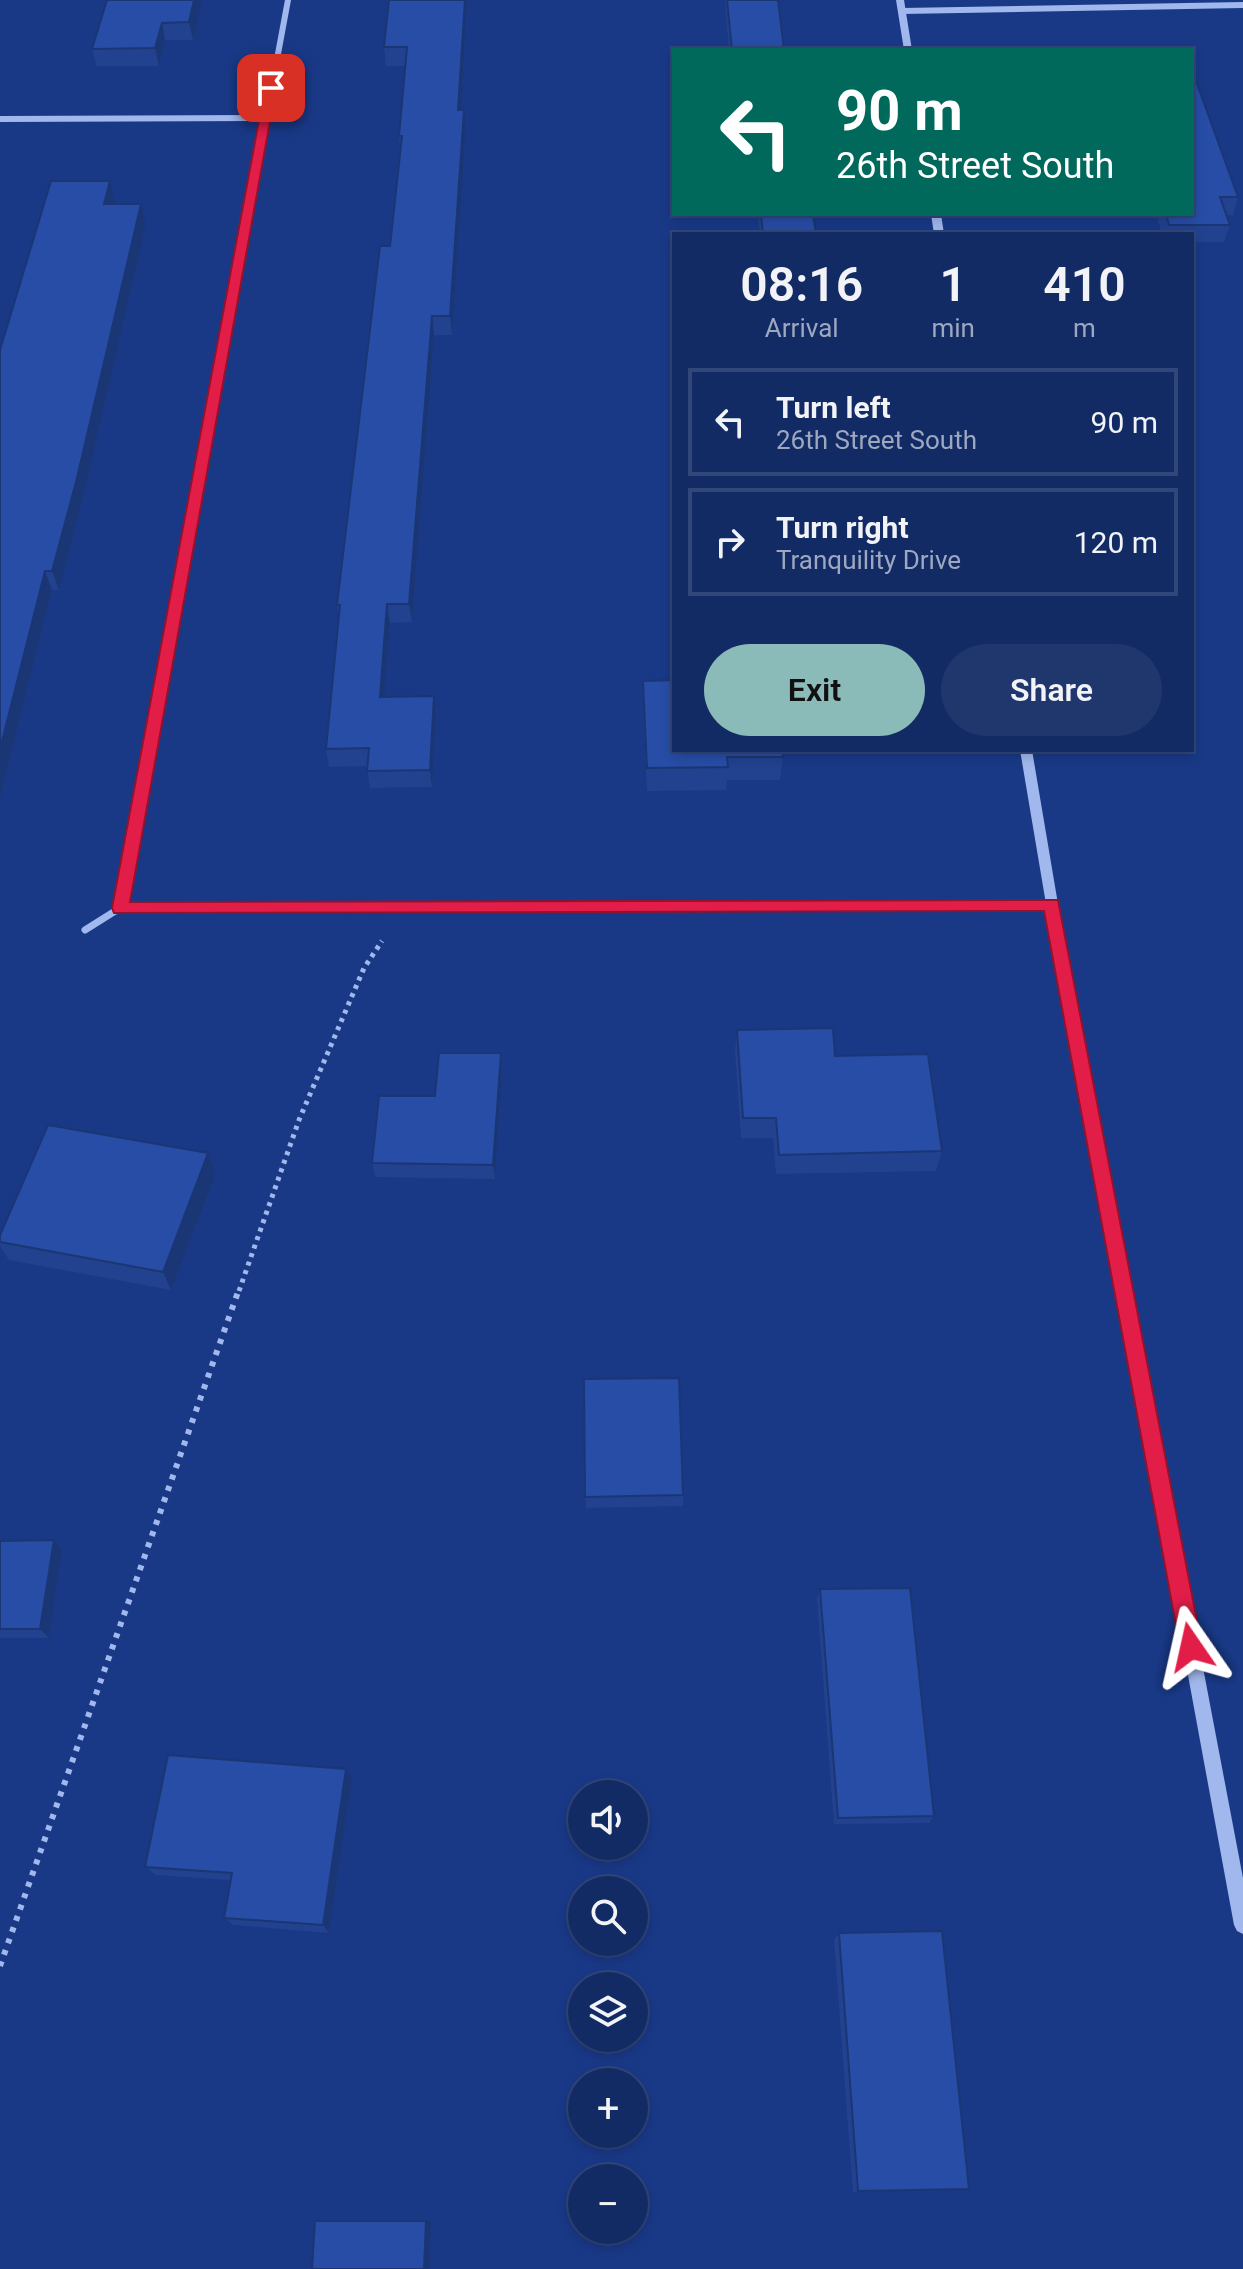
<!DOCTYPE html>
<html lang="en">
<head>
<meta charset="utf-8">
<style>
	body { margin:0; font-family:Roboto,sans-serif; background:#20376e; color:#f1f3f6; height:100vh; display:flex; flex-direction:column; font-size:30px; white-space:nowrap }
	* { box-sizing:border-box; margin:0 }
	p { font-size:26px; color:#9da7bf }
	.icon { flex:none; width:44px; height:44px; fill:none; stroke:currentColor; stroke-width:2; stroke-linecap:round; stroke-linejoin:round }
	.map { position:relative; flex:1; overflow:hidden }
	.side { position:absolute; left:672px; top:232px; width:522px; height:520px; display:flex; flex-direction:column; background:#132b65; border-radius:0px; box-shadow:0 4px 12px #0003,0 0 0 2px #324779 }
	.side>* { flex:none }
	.hud { position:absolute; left:672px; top:48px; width:522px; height:168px; border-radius:0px; box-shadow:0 4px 12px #0003,0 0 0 2px #324779; background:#00695c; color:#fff; overflow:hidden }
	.buttons { position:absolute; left:568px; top:1780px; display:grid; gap:16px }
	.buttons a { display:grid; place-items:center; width:80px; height:80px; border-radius:50%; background:#132b65; box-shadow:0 4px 12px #0003,0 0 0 2px #324779; font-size:40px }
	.pin { position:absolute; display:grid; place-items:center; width:68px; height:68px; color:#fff; margin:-34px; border-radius:16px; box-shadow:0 4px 12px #0006 }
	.me { position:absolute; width:88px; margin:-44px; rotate:349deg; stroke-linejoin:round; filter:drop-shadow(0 0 6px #0008) }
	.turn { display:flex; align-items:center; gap:28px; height:168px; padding:0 32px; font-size:36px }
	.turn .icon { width:104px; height:104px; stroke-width:2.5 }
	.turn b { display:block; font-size:56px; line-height:68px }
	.eta { display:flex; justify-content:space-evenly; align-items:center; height:136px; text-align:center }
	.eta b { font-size:48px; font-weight:600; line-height:56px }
	.button { display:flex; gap:16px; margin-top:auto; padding:16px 32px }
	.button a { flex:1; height:92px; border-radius:48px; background:#8bbbb9; color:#111; font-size:32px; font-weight:600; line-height:92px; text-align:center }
	.button a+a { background:#20376e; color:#f1f3f6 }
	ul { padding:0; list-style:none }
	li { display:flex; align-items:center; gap:24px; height:108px; margin:0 16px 12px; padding:0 16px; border:4px solid #324779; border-radius:0px }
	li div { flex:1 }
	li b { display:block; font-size:30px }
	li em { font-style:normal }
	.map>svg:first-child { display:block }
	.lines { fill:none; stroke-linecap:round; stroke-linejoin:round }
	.path-far1 { stroke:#a0b8ed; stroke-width:5; stroke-dasharray:4 5; stroke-linecap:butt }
	.path { stroke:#a0b8ed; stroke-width:6; stroke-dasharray:5 7; stroke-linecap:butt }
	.minor-far1 { stroke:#a0b8ed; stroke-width:6 }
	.minor { stroke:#a0b8ed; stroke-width:7 }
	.tertiary { fill:#a0b8ed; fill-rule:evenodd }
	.wall { fill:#22428f }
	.shaded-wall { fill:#1b3674 }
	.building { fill:#274da6; stroke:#1b3674; stroke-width:2 }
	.route { fill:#e11d48; stroke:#92132f; stroke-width:2 }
</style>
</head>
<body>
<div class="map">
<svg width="1243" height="2269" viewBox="0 0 1243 2269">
	<rect width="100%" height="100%" fill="#193987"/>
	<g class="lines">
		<path class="path-far1" d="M239,1291L299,1120L364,968L382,941"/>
		<path class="path" d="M0,1966L239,1289"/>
		<path class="minor-far1" d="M902,11L1243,5
			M0,119L265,118
			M185,555L288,0"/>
		<path class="minor" d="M120,908L1052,904
			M85,930L120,908L186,553"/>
		<path class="tertiary" d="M896,0H904L912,50H904Z
			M931,214H941L944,234H934Z
			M1020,750H1032L1058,904L1243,1878V1934L1237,1931L1234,1925L1046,904Z"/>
	</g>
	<path class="wall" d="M202,0L193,40H165L159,66H97L92,49Z
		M389,0H467L461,110L466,129L452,335H434L412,622L390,623L384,697L434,696L436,714L432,787L370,788L367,766L329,767L326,749L339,617L337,605L390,246L400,150L399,136L405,66H386L384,47Z
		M725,0H778L784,50H729Z
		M1192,70L1238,197L1233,215H1226L1230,225L1224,242H1192V234H1162L1156,214H1192Z
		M115,201L114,204H141L146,224L82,502L59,590H52L0,799V350Z
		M758,214H813L816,234H760Z
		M643,681L783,757L780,780H727L726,790L647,791L643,704Z
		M737,1030L835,1056L942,1151L936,1171L776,1174L773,1138H741L735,1051Z
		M501,1053L502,1068L495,1179L375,1177L372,1163L435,1096Z
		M208,1153L216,1173L171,1290L9,1260L0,1246V1235Z
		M683,1495V1506L586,1508L585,1497Z
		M0,1541L62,1550L49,1638H0Z
		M820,1589L934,1816L929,1823L834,1824L817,1599Z
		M352,1779L329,1933L233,1925L224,1918L230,1880L156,1875L145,1867Z
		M839,1933L969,2189L853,2192L834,1940Z"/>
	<path class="shaded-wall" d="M194,0H202L193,40L189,22Z
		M465,0H467L460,129L458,110Z
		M162,23L165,40L159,66L155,48Z
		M464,110L466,129L452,335L450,316Z
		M110,181L115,201L109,224L104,204Z
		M141,204L146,224L82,502L59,590L52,571Z
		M432,316L434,335L412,622L409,604Z
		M45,571L52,590L0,799V749Z
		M387,604L390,623L383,715L380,697Z
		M434,696L436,714L432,787L430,770Z
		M501,1053L502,1068L495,1179L493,1165Z
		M208,1153L216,1173L171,1290L163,1272Z
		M54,1540L62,1550L49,1638L40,1629Z
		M346,1769L352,1779L329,1933L323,1925Z
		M426,2221H431L429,2269H424Z"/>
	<path class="building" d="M107,0H194L189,22L162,23L155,48L92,49Z
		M389,0H465L458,110H464L450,316H432L409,604H387L380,697L434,696L430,770L367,771L369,748L326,749L340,605H337L380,246H390L402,136H399L407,47H384Z
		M727,0H778L784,50H732Z
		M1192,70L1238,197H1220L1230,225H1169L1166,214H1192Z
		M51,181H110L104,204H141L76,482L52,571H45L0,749V350Z
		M761,214H813L816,234H763Z
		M674,680V750H782L783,757H727L728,767L647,768L643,681Z
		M833,1028L835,1056L928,1054L942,1151L779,1155L776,1118H743L737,1030Z
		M439,1053H501L493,1165L372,1163L379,1096H435Z
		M48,1125L208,1153L163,1272L0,1242V1235Z
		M679,1378L683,1495L585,1497L584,1379Z
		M54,1540L40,1629H0V1541Z
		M910,1588L934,1816L838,1818L820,1589Z
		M168,1755L346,1769L323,1925L224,1918L232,1873L145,1867Z
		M942,1931L969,2189L858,2191L839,1933Z
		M315,2221H426L424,2269H312Z"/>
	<path class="route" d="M271,85L276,88L130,902L1058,900L1202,1647L1198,1654L1191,1657L1183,1654L1180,1647L1044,911L114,913L112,908L265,88Z"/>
</svg>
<div class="buttons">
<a><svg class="icon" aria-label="sound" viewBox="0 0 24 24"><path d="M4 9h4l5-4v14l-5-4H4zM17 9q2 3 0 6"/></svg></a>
<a><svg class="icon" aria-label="search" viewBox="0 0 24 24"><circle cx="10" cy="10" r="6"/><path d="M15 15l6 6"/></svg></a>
<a><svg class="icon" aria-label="layers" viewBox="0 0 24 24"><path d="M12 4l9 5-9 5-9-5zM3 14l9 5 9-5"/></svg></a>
<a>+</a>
<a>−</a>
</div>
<div class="pin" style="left:271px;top:88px;background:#d93025"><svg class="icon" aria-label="arrive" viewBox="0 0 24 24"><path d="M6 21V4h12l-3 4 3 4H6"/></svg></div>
<svg class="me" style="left:1191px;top:1647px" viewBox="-20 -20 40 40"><path d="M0-17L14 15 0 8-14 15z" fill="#e11d48" stroke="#fff" stroke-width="4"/></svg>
<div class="hud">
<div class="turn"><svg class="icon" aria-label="left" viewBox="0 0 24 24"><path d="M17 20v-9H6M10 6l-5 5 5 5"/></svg><div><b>90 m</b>26th Street South</div></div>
</div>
<section class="side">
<div class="eta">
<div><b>08:16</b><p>Arrival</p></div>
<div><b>1</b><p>min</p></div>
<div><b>410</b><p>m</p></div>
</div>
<ul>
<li><svg class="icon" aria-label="left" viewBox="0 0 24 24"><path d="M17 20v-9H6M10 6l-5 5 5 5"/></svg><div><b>Turn left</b><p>26th Street South</p></div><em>90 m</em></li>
<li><svg class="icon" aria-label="right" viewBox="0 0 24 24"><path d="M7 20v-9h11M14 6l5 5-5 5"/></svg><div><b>Turn right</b><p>Tranquility Drive</p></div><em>120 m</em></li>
</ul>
<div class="button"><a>Exit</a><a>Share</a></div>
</section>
</div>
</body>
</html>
